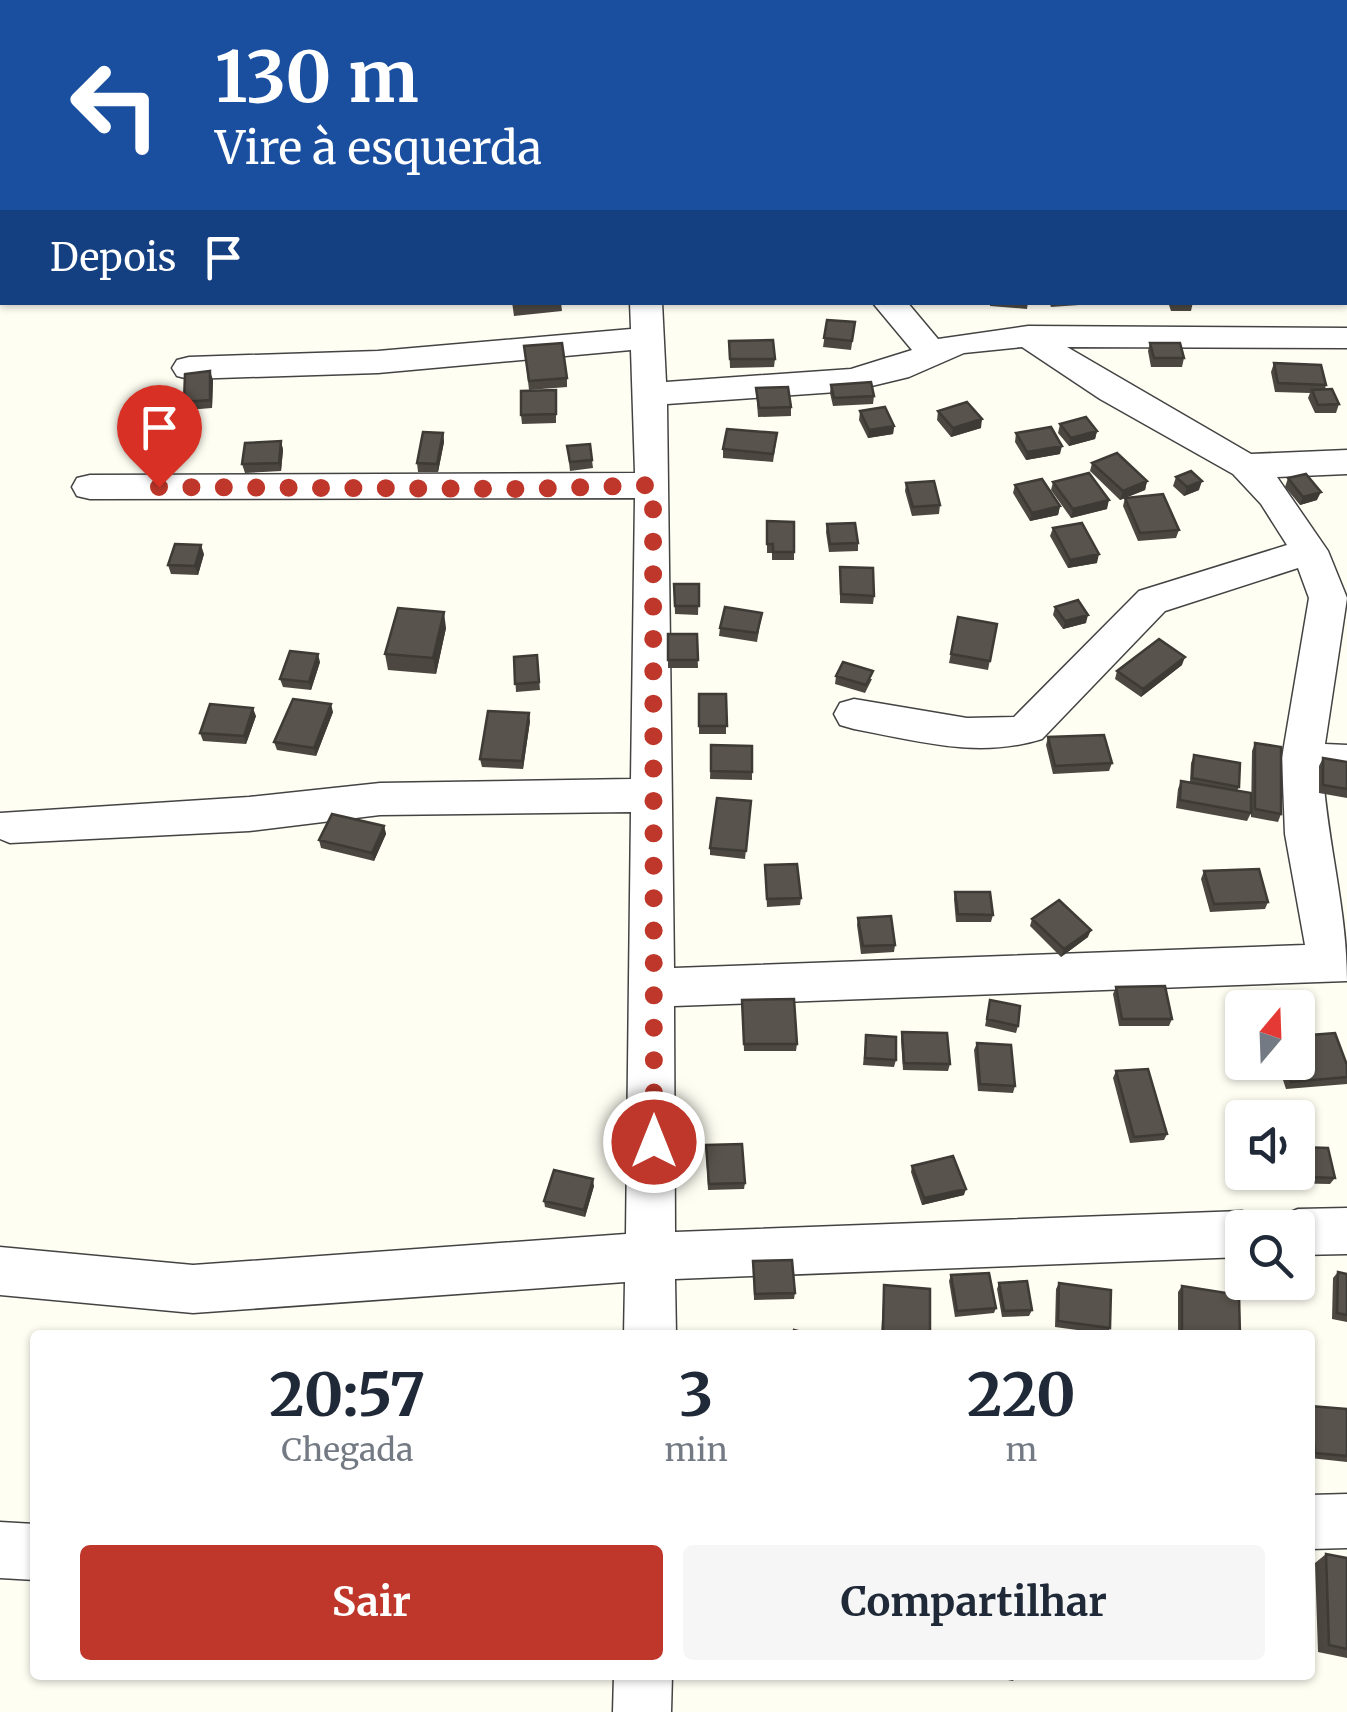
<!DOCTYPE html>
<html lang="pt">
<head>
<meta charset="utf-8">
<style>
	body { margin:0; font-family:Merriweather,serif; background:#f6f6f7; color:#1f2937; height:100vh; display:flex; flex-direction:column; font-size:38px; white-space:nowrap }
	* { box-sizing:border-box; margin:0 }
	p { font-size:32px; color:#747a83 }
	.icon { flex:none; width:55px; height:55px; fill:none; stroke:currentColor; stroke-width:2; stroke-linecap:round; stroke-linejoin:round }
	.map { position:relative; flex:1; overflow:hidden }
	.sheet { position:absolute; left:30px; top:1330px; width:1285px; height:350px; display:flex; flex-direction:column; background:#fff; border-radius:10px; box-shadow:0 2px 8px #0004 }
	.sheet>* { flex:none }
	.guide { position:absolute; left:0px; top:0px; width:1348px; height:305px; box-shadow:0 2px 8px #0004; background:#1a4fa0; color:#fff; overflow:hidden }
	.needle { width:65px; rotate:19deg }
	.fabs { position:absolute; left:1225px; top:990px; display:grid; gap:20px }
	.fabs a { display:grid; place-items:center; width:90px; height:90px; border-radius:10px; background:#fff; box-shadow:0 2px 8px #0004; font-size:50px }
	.pin { position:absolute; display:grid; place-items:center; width:85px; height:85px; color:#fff; margin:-102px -42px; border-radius:50% 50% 50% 0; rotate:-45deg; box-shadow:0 0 10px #0007 }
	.pin .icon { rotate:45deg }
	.me { position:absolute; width:110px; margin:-55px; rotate:0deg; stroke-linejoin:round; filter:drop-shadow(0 0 8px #0008) }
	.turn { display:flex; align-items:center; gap:35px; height:210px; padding:0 50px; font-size:45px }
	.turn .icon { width:130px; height:130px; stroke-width:2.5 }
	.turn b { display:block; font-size:70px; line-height:85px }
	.then { display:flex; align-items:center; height:95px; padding:0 50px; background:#0003; gap:20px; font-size:38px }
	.eta { display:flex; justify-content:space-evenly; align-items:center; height:170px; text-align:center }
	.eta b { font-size:60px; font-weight:700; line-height:70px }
	.action { display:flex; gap:20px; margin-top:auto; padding:20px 50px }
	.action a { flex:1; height:115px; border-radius:10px; background:#be372a; color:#fff; font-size:40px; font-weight:700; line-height:115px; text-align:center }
	.action a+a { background:#f6f6f7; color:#1f2937 }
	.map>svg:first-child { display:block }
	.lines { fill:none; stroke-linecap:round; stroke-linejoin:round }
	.street-casing { stroke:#434343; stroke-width:3 }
	.street { fill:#fff; fill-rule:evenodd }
	.wall { fill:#4c4741 }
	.shaded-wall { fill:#3e3a35 }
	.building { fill:#58534c; stroke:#3e3a35; stroke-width:2.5 }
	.route { stroke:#be372a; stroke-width:18; stroke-dasharray:0 32.4 }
</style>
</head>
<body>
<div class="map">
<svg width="1347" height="1712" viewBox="0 0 1347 1712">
	<rect width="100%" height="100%" fill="#fffef3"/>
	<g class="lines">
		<defs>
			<path id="street" d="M614,0H640V2H614Z
				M1345,33H1347V49H1345Z
				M1345,120H1347V138H1345Z
				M630,302H662L666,382L851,369L912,350L872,302H907L938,339L1028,326L1347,328V348L1067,347L1251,454L1347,450V474L1277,477L1328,551L1347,598L1325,744L1347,745V777L1323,775C1328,845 1347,911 1347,981L674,1006L675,1232L1242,1211L1259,1218L1264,1228H1242V1257L675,1279L676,1335H624L625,1282L193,1313L0,1295V1247L193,1265L626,1234L631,812L380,815L249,831L10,843L0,839V813L249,797L380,783L631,779L635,498L90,499L77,496L72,487L77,478L90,475L635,473L631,350L378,373L189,379L177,376L172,368L177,360L189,357L378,351L631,329ZM1022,347L1100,399L1233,474L1261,504L1287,545L1139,591L1014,717L967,718L854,699L840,703L834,714L840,725L854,729C918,741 978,759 1042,739L1165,611L1298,568L1309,598L1282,758L1285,834L1305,945L674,968L667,404L851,391L909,377L964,353Z
				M1347,1208V1254L1298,1255V1228H1275L1281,1216L1298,1209Z
				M1347,1494V1548L1310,1549V1495Z
				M0,1522L35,1524V1580L0,1578Z
				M614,1675H672L671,1712H613Z"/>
		</defs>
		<use href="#street" class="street-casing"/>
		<use href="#street" class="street"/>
	</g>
	<path class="wall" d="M118,0H145L142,2Z
		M158,0H194L191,2H158Z
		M698,0H723V2H699Z
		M804,0H820V2H805Z
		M1060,0H1089L1088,2H1061Z
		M512,302H561L562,311L514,316Z
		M990,302H1028L1027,309L990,306Z
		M1049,302H1080L1079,305L1051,307Z
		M1168,302H1193L1191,311H1171Z
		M827,320L855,322L851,350L823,347Z
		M729,341L775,359L774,367L730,368Z
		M1150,343L1184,358L1182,367H1151L1148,351Z
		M524,346L567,378V387L529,390Z
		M1274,363L1326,385L1325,389L1339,404L1336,413H1315L1308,398L1310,393L1275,392L1271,372Z
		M213,380L212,408L187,410L184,402Z
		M831,385L874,396L873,404L833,406L830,393Z
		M756,388L791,407V416L758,417Z
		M556,390V423L522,424L521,415Z
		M860,411L894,426L893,434L868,438L859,420Z
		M938,411L981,428L951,437L937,420Z
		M1060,424L1097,431L1095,439L1069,446L1058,433Z
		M443,433L444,442L438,472H418L417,463Z
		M1016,433L1060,454L1026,460L1015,442Z
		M281,441L283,450L281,471L245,473L242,464Z
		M776,442L773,462L723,458V449Z
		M567,446L592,460L593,468L570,471Z
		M1092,463L1147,481L1145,490L1120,500L1090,471Z
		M1176,477L1199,490L1184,496L1173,486Z
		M1288,478L1317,500L1300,505L1285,487Z
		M1053,482L1107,509L1071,518L1051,490Z
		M906,483L940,505L939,514L912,516L905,491Z
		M1015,485L1060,506L1058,515L1030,521L1013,493Z
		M1125,498L1179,530L1176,538L1138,541L1123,506Z
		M767,521L794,552V560H772V553H767Z
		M827,524L858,543V551L829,552L826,532Z
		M1053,528L1097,563L1068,568L1050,536Z
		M204,554L198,575L171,574L168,565Z
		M840,567L874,596L873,604L840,603Z
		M674,584H699L698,615L675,614Z
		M1055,607L1086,623L1063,629L1053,615Z
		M762,613L757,642L719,636L720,628Z
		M958,617L997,624L988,670L949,663Z
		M446,628L436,674L388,670L385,654Z
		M668,634H697L698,668H668Z
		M537,655L540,690L516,692L514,657Z
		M320,662L311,690L283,687L280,679Z
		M1182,665L1141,697L1115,679L1117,671Z
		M836,676L872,679L865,693L835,684Z
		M699,694H726V734H699Z
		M333,712L316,756L277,750L274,742Z
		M256,716L246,744L203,741L200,733Z
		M530,721L523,769L482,767L480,759Z
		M1048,737L1112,763L1109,771L1053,774L1046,745Z
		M1255,743L1281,814L1278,822L1251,817L1252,751Z
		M711,745L752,746V780L710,779Z
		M1194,755L1239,787L1237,791L1251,813L1247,821L1176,808L1178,789L1181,781L1190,782L1191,763Z
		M1323,758L1347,762V798L1319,793V766Z
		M751,801L745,859L710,855V848Z
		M384,826L386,834L374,861L321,848L319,840Z
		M765,865L801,898L800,905L767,907Z
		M1204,871L1268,902L1265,909L1210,912L1201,879Z
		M955,892L993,915L991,922H956L954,899Z
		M858,918L895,945L894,952L861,954L857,925Z
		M1032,919L1088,937L1061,957L1030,926Z
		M1116,987L1172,1019L1169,1026H1119L1113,994Z
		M742,1000L797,1044L796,1051H744Z
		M990,1000L1018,1026L1016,1033L985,1026Z
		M902,1032L950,1064L948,1071L903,1070L901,1039Z
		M866,1035L896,1060L894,1067L863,1065Z
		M1298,1036L1347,1065V1084L1286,1089L1277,1062H1298Z
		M977,1043L1015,1086L1013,1093L978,1091L974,1050Z
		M1116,1071L1167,1134L1164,1140L1130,1143L1113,1078Z
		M706,1152L745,1183L744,1189L708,1190Z
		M912,1166L964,1195L922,1205L911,1172Z
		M1275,1172H1298L1335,1178L1330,1184L1277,1183Z
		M594,1186L585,1217L545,1207L544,1201Z
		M753,1261L795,1293L794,1299L754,1300Z
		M1338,1272L1347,1274V1322L1332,1319L1333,1278Z
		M951,1275L996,1308L994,1313L955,1317L949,1281Z
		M999,1283L1032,1310L1029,1316L1002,1317L997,1289Z
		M1059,1283L1110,1328L1107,1334L1055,1327L1056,1289Z
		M884,1285L930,1335H881Z
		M1182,1286L1240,1335H1178V1292Z
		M1310,1406L1347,1409V1462L1310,1458Z
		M1326,1554L1347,1558V1658L1318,1652L1315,1563Z
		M982,1675H1016L1013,1681Z
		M1044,1675H1109V1676L1105,1680H1045Z"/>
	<path class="shaded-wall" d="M210,371L213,380L212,408L210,400Z
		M982,419L981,428L951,437L953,428Z
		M894,426L893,434L868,438L869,430Z
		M1097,431L1095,439L1069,446L1071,438Z
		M443,433L444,442L438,472L437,464Z
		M281,441L283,450L281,471L279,463Z
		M1062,446L1060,454L1026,460L1027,452Z
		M1147,481L1145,490L1120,500L1123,491Z
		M1202,481L1199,490L1184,496L1187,487Z
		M1321,492L1317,500L1300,505L1303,497Z
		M1109,500L1107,509L1071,518L1073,509Z
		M1060,506L1058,515L1030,521L1032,513Z
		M201,545L204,554L198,575L195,566Z
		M1099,554L1097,563L1068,568L1070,560Z
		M444,612L446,628L436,674L433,658Z
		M1088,615L1086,623L1063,629L1065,621Z
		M318,654L320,662L311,690L309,682Z
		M1185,657L1182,665L1141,697L1143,689Z
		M331,704L333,712L316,756L314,748Z
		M253,708L256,716L246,744L244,736Z
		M529,713L530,721L523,769L522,761Z
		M384,826L386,834L374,861L372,853Z
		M1091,930L1088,937L1061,957L1064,949Z
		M593,1179L594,1186L585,1217L584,1210Z
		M966,1189L964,1195L922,1205L924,1198Z"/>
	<path class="building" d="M7,0H26L23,2H4Z
		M662,0H693L692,2H662Z
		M1260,0H1282L1283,2H1261Z
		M827,320L855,322L852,341L824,338Z
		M773,340L775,359H730L729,341Z
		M562,343L567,378L529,381L524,346Z
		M1150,343H1180L1184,358H1154Z
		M1274,363L1321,365L1326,385L1278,383Z
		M210,371V400L184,402L185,374Z
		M871,382L874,396L834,398L831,385Z
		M788,387L791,407L759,408L756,388Z
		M1332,389L1339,404L1318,405L1312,390Z
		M556,390V414L521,415V391Z
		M967,402L982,419L953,428L938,411Z
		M885,407L894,426L869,430L860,411Z
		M1086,417L1097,431L1071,438L1060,424Z
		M1051,427L1062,446L1027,452L1016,433Z
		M727,429L777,433L773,454L723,449Z
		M423,432L443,433L437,464L417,463Z
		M281,441L279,463L242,464L245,443Z
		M590,444L592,460L570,462L567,446Z
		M1117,453L1147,481L1123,491L1092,463Z
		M1191,471L1202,481L1187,487L1176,477Z
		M1089,473L1109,500L1073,509L1053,482Z
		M1306,474L1321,492L1303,497L1288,478Z
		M1042,479L1060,506L1032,513L1015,485Z
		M934,481L940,505L913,507L906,483Z
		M1163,494L1179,530L1140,533L1125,498Z
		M767,521L794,522V552H773V544H767Z
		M855,523L858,543L830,544L827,524Z
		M1082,523L1099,554L1070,560L1053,528Z
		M175,544L201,545L195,566L168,565Z
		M840,567L873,568L874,596L841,594Z
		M674,584H699V606H675Z
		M1078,600L1088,615L1065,621L1055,607Z
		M725,607L762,613L757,633L720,628Z
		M398,608L444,612L433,658L385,654Z
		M958,617L997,624L990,661L951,654Z
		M668,634H697L698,660H668Z
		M1159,639L1185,657L1143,689L1117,671Z
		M290,651L318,654L309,682L280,679Z
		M537,655L539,682L515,684L514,657Z
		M843,662L873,671L866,685L836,676Z
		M699,694H726L727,726H699Z
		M293,699L331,704L314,748L274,742Z
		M210,704L253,708L244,736L200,733Z
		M488,711L529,713L522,761L480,759Z
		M1104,735L1112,763L1055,766L1048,737Z
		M1255,743L1281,747V814L1255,809Z
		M711,745L752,746V772L711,771Z
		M1194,755L1240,763L1239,787L1192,778Z
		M1323,758L1347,762V789L1323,785Z
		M1181,781L1251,793V813L1180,800Z
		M717,798L751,801L746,851L710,848Z
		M332,814L384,826L372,853L319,840Z
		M797,864L801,898L767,899L765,865Z
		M1259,869L1268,902L1214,904L1204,871Z
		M955,892H990L993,915L958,914Z
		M1059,900L1091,930L1064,949L1032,919Z
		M891,916L895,945L863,946L858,918Z
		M1165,986L1172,1019H1122L1116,987Z
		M794,999L797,1044H744L742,1000Z
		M990,1000L1020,1006L1018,1026L987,1019Z
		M902,1032L947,1033L950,1064L904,1063Z
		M1335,1033L1347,1065V1077L1291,1082L1284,1062H1298V1047H1299L1298,1036Z
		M866,1035L896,1037V1060L865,1058Z
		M977,1043L1011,1045L1015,1086L980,1084Z
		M1148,1069L1167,1134L1134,1137L1116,1071Z
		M742,1144L745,1183L709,1184L706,1145Z
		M1298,1147L1328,1148L1335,1178L1281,1176L1280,1172H1298Z
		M953,1156L966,1189L924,1198L912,1166Z
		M554,1170L593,1179L584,1210L544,1201Z
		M792,1260L795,1293L755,1294L753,1261Z
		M1338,1272L1347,1274V1315L1337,1313Z
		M989,1273L996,1308L957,1311L951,1275Z
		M1027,1281L1032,1310L1004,1311L999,1283Z
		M1059,1283L1111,1290L1110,1328L1058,1321Z
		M884,1285L930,1289V1335L883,1332Z
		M1182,1286L1239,1295L1240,1335H1206L1182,1331Z
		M794,1330L813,1335H793Z
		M1310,1406L1347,1409V1456L1315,1453Z
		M1326,1554L1347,1558V1649L1329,1645Z
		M1048,1675H1109V1676L1048,1677Z"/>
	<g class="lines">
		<path class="route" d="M159,487L527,489L653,485L654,1142"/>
	</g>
</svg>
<div class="fabs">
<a><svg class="needle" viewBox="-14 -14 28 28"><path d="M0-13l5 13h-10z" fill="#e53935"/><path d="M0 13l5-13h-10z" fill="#747a83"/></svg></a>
<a><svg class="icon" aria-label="sound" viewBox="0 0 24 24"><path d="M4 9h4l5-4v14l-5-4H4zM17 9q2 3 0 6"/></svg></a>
<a><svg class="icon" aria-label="search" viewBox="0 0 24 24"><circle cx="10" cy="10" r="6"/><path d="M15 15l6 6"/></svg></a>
</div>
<div class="pin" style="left:159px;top:487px;background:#d93025"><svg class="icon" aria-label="arrive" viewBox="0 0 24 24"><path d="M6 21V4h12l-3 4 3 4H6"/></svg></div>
<svg class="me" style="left:654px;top:1142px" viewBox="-20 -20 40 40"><circle r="17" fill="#be372a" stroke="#fff" stroke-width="3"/><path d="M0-11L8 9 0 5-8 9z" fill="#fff"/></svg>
<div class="guide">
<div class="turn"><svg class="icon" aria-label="left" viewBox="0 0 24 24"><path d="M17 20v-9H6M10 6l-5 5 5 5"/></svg><div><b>130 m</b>Vire à esquerda</div></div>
<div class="then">Depois<svg class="icon" aria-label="arrive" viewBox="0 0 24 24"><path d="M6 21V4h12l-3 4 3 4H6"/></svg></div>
</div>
<section class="sheet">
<div class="eta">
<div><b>20:57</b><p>Chegada</p></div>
<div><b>3</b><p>min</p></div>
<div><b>220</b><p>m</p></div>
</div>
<div class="action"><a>Sair</a><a>Compartilhar</a></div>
</section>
</div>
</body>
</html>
